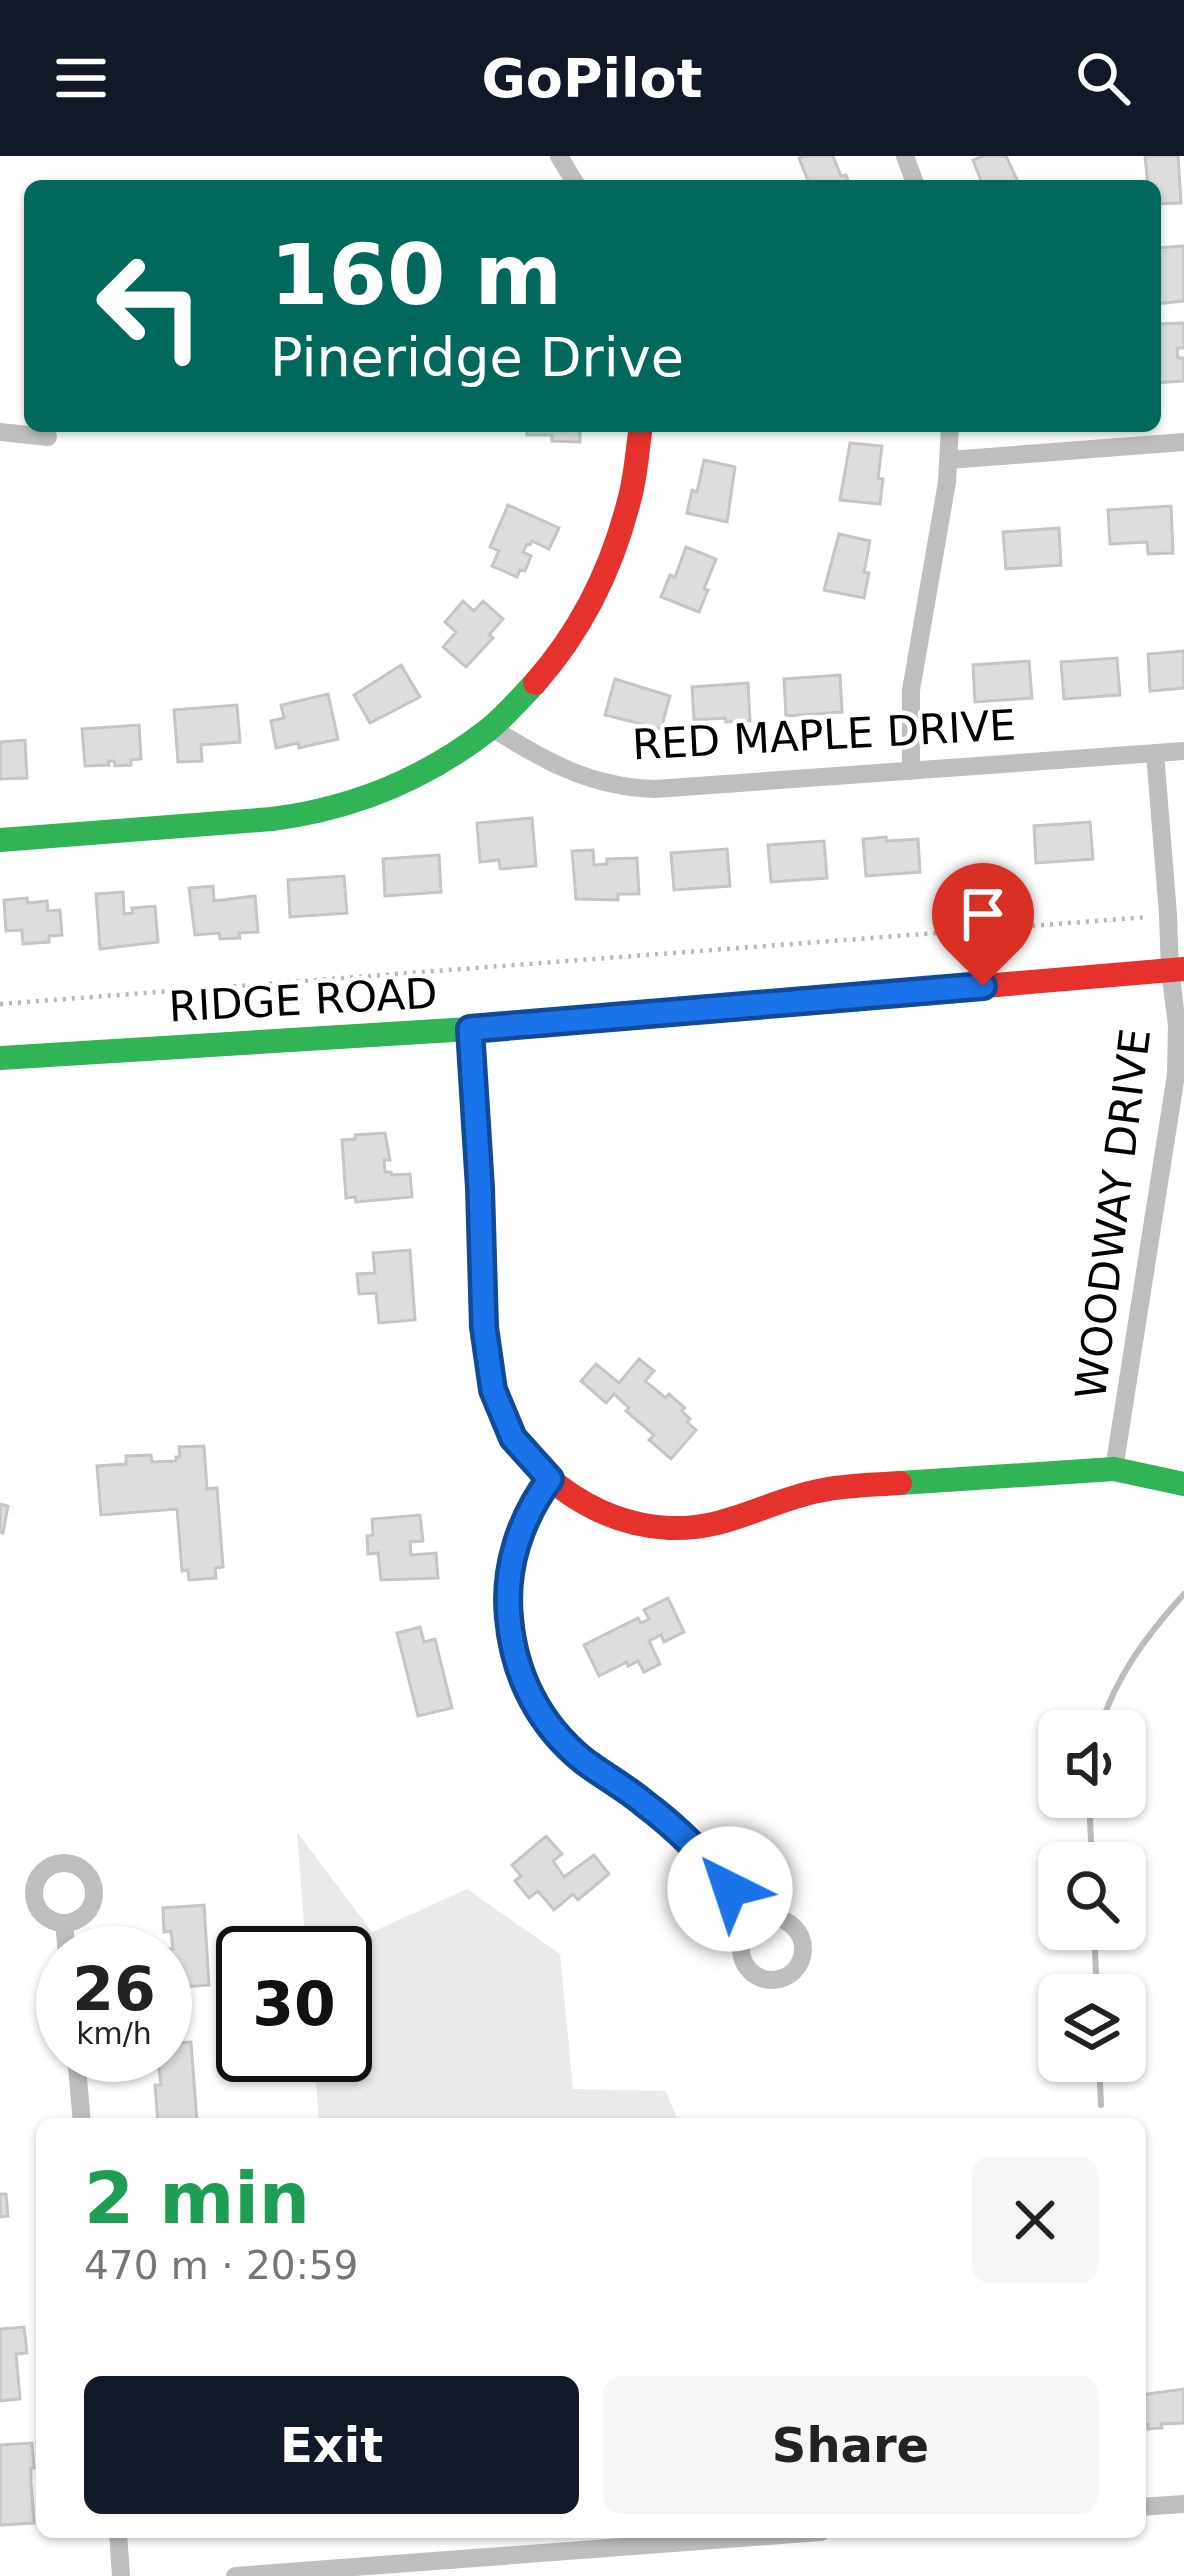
<!DOCTYPE html>
<html lang="en">
<head>
<meta charset="utf-8">
<style>
	body { margin:0; font-family:"DejaVu Sans",sans-serif; background:#f6f6f6; color:#222; height:100vh; display:flex; flex-direction:column; font-size:45px; white-space:nowrap }
	* { box-sizing:border-box; margin:0 }
	p { font-size:39px; color:#767676 }
	.icon { flex:none; width:66px; height:66px; fill:none; stroke:currentColor; stroke-width:2; stroke-linecap:round; stroke-linejoin:round }
	.map { position:relative; flex:1; overflow:hidden }
	.drawer { position:absolute; left:36px; top:1962px; width:1110px; height:420px; display:flex; flex-direction:column; background:#fff; border-radius:18px; box-shadow:0 3px 9px #0004 }
	.drawer>* { flex:none }
	.hud { position:absolute; left:24px; top:24px; width:1137px; height:252px; border-radius:18px; box-shadow:0 3px 9px #0004; background:#00695c; color:#fff; overflow:hidden }
	.fabs { position:absolute; left:1038px; top:1554px; display:grid; gap:24px }
	.fabs a { display:grid; place-items:center; width:108px; height:108px; border-radius:18px; background:#fff; box-shadow:0 3px 9px #0004; font-size:60px }
	.speed { position:absolute; left:36px; top:1770px; display:flex; gap:24px; font-size:60px; font-weight:700; text-align:center }
	.speed>* { display:grid; place-content:center; width:156px; height:156px; border-radius:50%; background:#fff; box-shadow:0 3px 9px #0004; line-height:1 }
	.speed small { font-size:30px; font-weight:400 }
	.speed .limit { border:6px solid #111; border-radius:18px; background:#fff; color:#111 }
	.pin { position:absolute; display:grid; place-items:center; width:102px; height:102px; color:#fff; margin:-123px -51px; border-radius:50% 50% 50% 0; rotate:-45deg; box-shadow:0 0 12px #0007 }
	.pin .icon { rotate:45deg }
	.me { position:absolute; width:132px; margin:-66px; rotate:319deg; stroke-linejoin:round; filter:drop-shadow(0 0 9px #0008) }
	.turn { display:flex; align-items:center; gap:42px; height:252px; padding:0 48px; font-size:54px }
	.turn .icon { width:156px; height:156px; stroke-width:2.5 }
	.turn b { display:block; font-size:84px; line-height:102px }
	.round { display:grid; place-items:center; flex:none; width:126px; height:126px; border-radius:18px; background:#f6f6f6 }
	.overview { display:flex; align-items:center; justify-content:space-between; height:204px; padding:0 48px }
	h1 { font-size:72px; font-weight:600; line-height:90px; color:#1e9e55 }
	.primary-button { display:flex; gap:24px; margin-top:auto; padding:24px 48px }
	.primary-button a { flex:1; height:138px; border-radius:18px; background:#111827; color:#fff; font-size:48px; font-weight:600; line-height:138px; text-align:center }
	.primary-button a+a { background:#f6f6f6; color:#222 }
	header { display:flex; justify-content:space-between; align-items:center; height:156px; padding:0 48px; background:#111827; color:#fff; font-size:54px; font-weight:600 }
	.map>svg:first-child { display:block }
	.green { fill:#eaeaea }
	.lines { fill:none; stroke-linecap:round; stroke-linejoin:round }
	.stream { stroke:#bcbcbc; stroke-width:6 }
	.building { fill:#ddd; stroke:#c5c5c5; stroke-width:3 }
	.path { stroke:#b8b8b8; stroke-width:4.5; stroke-dasharray:3 6; stroke-linecap:butt }
	.street { stroke:#bebebe; stroke-width:18 }
	.fast { stroke:#30b455; stroke-width:24 }
	.jam { stroke:#e5322d; stroke-width:24 }
	.route-casing { stroke:#114b97; stroke-width:30 }
	.route { stroke:#1a73e8; stroke-width:21 }
	.labels { text-anchor:middle; dominant-baseline:central; stroke-width:9; stroke-linejoin:round; paint-order:stroke }
	.street-label { font-size:42px; fill:#000; stroke:#fff }
</style>
</head>
<body>
<header><svg class="icon" aria-label="menu" viewBox="0 0 24 24"><path d="M4 6h16M4 12h16M4 18h16"/></svg>GoPilot<svg class="icon" aria-label="search" viewBox="0 0 24 24"><circle cx="10" cy="10" r="6"/><path d="M15 15l6 6"/></svg></header>
<div class="map">
<svg width="1184" height="2420" viewBox="0 0 1184 2420">
	<rect width="100%" height="100%" fill="#fff"/>
	<path class="green" d="M297,1676L372,1776L467,1733L560,1798L573,1933L666,1935L679,1968H319L314,1899H345V1797H306Z"/>
	<g class="lines">
		<path class="stream" d="M1099,1575C1115,1521 1147,1479 1184,1438
			M1089,1641L1092,1707
			M1094,1773L1097,1839
			M1099,1905L1101,1949"/>
	</g>
	<path class="building" d="M804,0H833L841,20L846,19L850,30H810L799,2Z
		M983,0H1006L1020,30H983L973,4Z
		M1145,0H1178L1181,47L1155,48V30H1148Z
		M1184,90V145L1155,148V92Z
		M1184,167V192H1177L1178,202H1184V225L1155,227V168Z
		M527,270H580V286L552,285V279H527Z
		M850,287L882,290L878,322L883,323L880,348L840,344Z
		M704,304L735,311L727,366L687,357L692,334L697,336Z
		M508,349L559,372L549,393L532,385L530,389L527,388L523,396L531,400L525,415L520,414L517,421L492,410L499,395L490,391Z
		M1171,350L1173,397L1148,398L1147,386L1110,388L1108,354Z
		M1059,372L1061,409L1006,413L1003,376Z
		M839,378L870,385L864,416L869,417L864,442L824,434Z
		M686,391L716,403L704,433L708,434L699,456L661,441L670,419L675,421Z
		M463,445L474,455L483,445L503,463L489,479L493,482L466,511L443,491L456,476L445,466Z
		M1184,495V532L1150,535L1148,498Z
		M1117,502L1120,539L1064,543L1061,506Z
		M1029,505L1032,542L975,546L973,509Z
		M401,509L420,541L370,567L354,539Z
		M840,519L842,556L786,560L784,523Z
		M615,523L670,540L661,573L605,559Z
		M748,527L750,565L726,566L725,562L694,564L692,531Z
		M328,538L338,583L299,592L298,587L276,592L271,565L284,562L281,549Z
		M237,549L240,586L201,589L202,605L178,606L174,554Z
		M139,569L141,603L131,604V609L115,610L114,605H108L109,609L85,610L82,573Z
		M25,584L27,622L0,623V586Z
		M532,662L536,710L500,713L499,704L480,706L477,667Z
		M1090,666L1093,703L1036,707L1034,670Z
		M886,681L887,685L918,683L920,716L866,720L863,683Z
		M824,685L827,722L771,726L768,689Z
		M727,693L730,730L674,734L671,697Z
		M593,694L594,709L607,708V703L637,702L639,738H618V744L576,743L572,695Z
		M439,699L441,736L385,740L383,703Z
		M344,720L347,757L290,761L288,724Z
		M213,730L214,745L255,740L258,776L239,777L240,782L220,783L219,777L195,779L189,732Z
		M123,736L124,758L133,757L132,752L155,750L158,786L100,793L96,738Z
		M27,742L28,747L47,745L48,755L60,754L62,779L49,780V786L23,788L22,774L6,775L4,744Z
		M385,977L390,1004H384L385,1016H391L392,1019L410,1018L412,1041L356,1046L355,1041L346,1042L342,984L355,983V979Z
		M410,1094L415,1164L379,1167L376,1137L359,1138L357,1118L375,1117L373,1097Z
		M639,1203L654,1215L645,1225L666,1242L669,1238L685,1252L682,1255L690,1263L687,1266L696,1274L671,1303L649,1284L654,1279L626,1255L629,1252L614,1238L606,1247L581,1225L596,1208L619,1227Z
		M204,1290L207,1333L217,1332L223,1411L215,1412L216,1422L189,1424L188,1414L182,1415L177,1353L101,1359L97,1310L126,1308V1300L151,1299L152,1306L176,1305V1301H180L179,1291Z
		M0,1348L8,1350L3,1377L0,1376Z
		M420,1359L423,1385L410,1386L411,1399L436,1397L438,1422L381,1424L378,1397L368,1398L367,1380L373,1379L372,1363Z
		M668,1442L684,1476L664,1486L661,1479L649,1485L660,1508L644,1516L638,1505L628,1510L627,1506L599,1520L584,1489L638,1462L641,1467L649,1463L644,1454Z
		M420,1471L424,1486L435,1483L452,1552L418,1560L397,1477Z
		M546,1680L562,1698L553,1705L564,1721L594,1699L609,1718L578,1744L573,1738L554,1754L538,1735L529,1742L515,1725L521,1720L512,1709Z
		M204,1749L209,1829L170,1832L168,1793H173L171,1775L164,1776L163,1752Z
		M191,1886L197,1966L158,1968L155,1929H161L159,1912H153L152,1899H165V1888Z
		M0,2038H6L8,2060L0,2061Z
		M24,2171L27,2197L16,2198L20,2243L0,2245V2173Z
		M1184,2233V2267L1161,2268L1162,2272L1148,2273V2268L1140,2269V2239Z
		M32,2287L34,2312H31V2326L34,2367L0,2369V2289Z"/>
	<g class="lines">
		<path class="path" d="M0,848L1148,761"/>
		<path class="street" d="M559,0L577,30
			M905,0L916,30
			M0,276L48,281
			M949,304L1184,286
			M492,572C546,606 591,631 655,633L1184,595
			M911,615V534L947,326L950,270
			M1114,1313L1176,919L1177,869L1170,814L1168,759L1155,597
			M550,1323C491,1400 494,1514 562,1585C596,1620 642,1642 678,1676C708,1703 731,1735 755,1767
			M34 1737a30 30 0 1 1 60 0a30 30 0 1 1-60 0Z
			M741 1793a31 31 0 1 1 62 0a31 31 0 1 1-62 0Z
			M64,1767L67,1797
			M76,1899L82,1968
			M1140,2351L1184,2348
			M118,2376L121,2420
			M235,2420L821,2376"/>
		<path class="fast" d="M0,684L272,663C351,653 425,623 488,574C505,560 520,543 535,527
			M0,902L470,873L820,844
			M900,1327L1114,1313L1184,1328"/>
		<path class="jam" d="M535,527C581,475 612,412 629,345C636,321 637,295 641,270
			M820,844L1184,813
			M470,873C474,930 479,988 480,1046C483,1148 470,1262 560,1331C592,1355 629,1370 669,1372C728,1374 765,1346 818,1335C844,1329 873,1329 900,1327"/>
	</g>
	<g class="lines">
		<defs>
			<path id="route" d="M730,1733C706,1701 677,1672 645,1648C626,1632 604,1620 584,1605C539,1569 514,1519 509,1462C504,1412 520,1363 550,1323L513,1282L493,1234L484,1171L480,1032L470,873L983,830"/>
		</defs>
		<use href="#route" class="route-casing"/>
		<use href="#route" class="route"/>
	</g>
	<g class="labels">
		<g class="street-label">
			<text transform="translate(824 579) rotate(-3)">RED MAPLE DRIVE</text>
			<text transform="translate(303 844) rotate(-3)">RIDGE ROAD</text>
			<text transform="translate(1113 1058) rotate(-83)">WOODWAY DRIVE</text>
		</g>
	</g>
</svg>
<div class="fabs">
<a><svg class="icon" aria-label="sound" viewBox="0 0 24 24"><path d="M4 9h4l5-4v14l-5-4H4zM17 9q2 3 0 6"/></svg></a>
<a><svg class="icon" aria-label="search" viewBox="0 0 24 24"><circle cx="10" cy="10" r="6"/><path d="M15 15l6 6"/></svg></a>
<a><svg class="icon" aria-label="layers" viewBox="0 0 24 24"><path d="M12 4l9 5-9 5-9-5zM3 14l9 5 9-5"/></svg></a>
</div>
<div class="speed"><div>26<small>km/h</small></div><div class="limit">30</div></div>
<div class="pin" style="left:983px;top:830px;background:#d93025"><svg class="icon" aria-label="arrive" viewBox="0 0 24 24"><path d="M6 21V4h12l-3 4 3 4H6"/></svg></div>
<svg class="me" style="left:730px;top:1733px" viewBox="-20 -20 40 40"><circle r="19" fill="#fff"/><path d="M0-13L10 11 0 6-10 11z" fill="#1a73e8"/></svg>
<div class="hud">
<div class="turn"><svg class="icon" aria-label="left" viewBox="0 0 24 24"><path d="M17 20v-9H6M10 6l-5 5 5 5"/></svg><div><b>160 m</b>Pineridge Drive</div></div>
</div>
<section class="drawer">
<div class="overview"><div><h1>2 min</h1><p>470 m · 20:59</p></div><a class="round"><svg class="icon" aria-label="close" viewBox="0 0 24 24"><path d="M6 6l12 12M18 6L6 18"/></svg></a></div>
<div class="primary-button"><a>Exit</a><a>Share</a></div>
</section>
</div>
</body>
</html>
